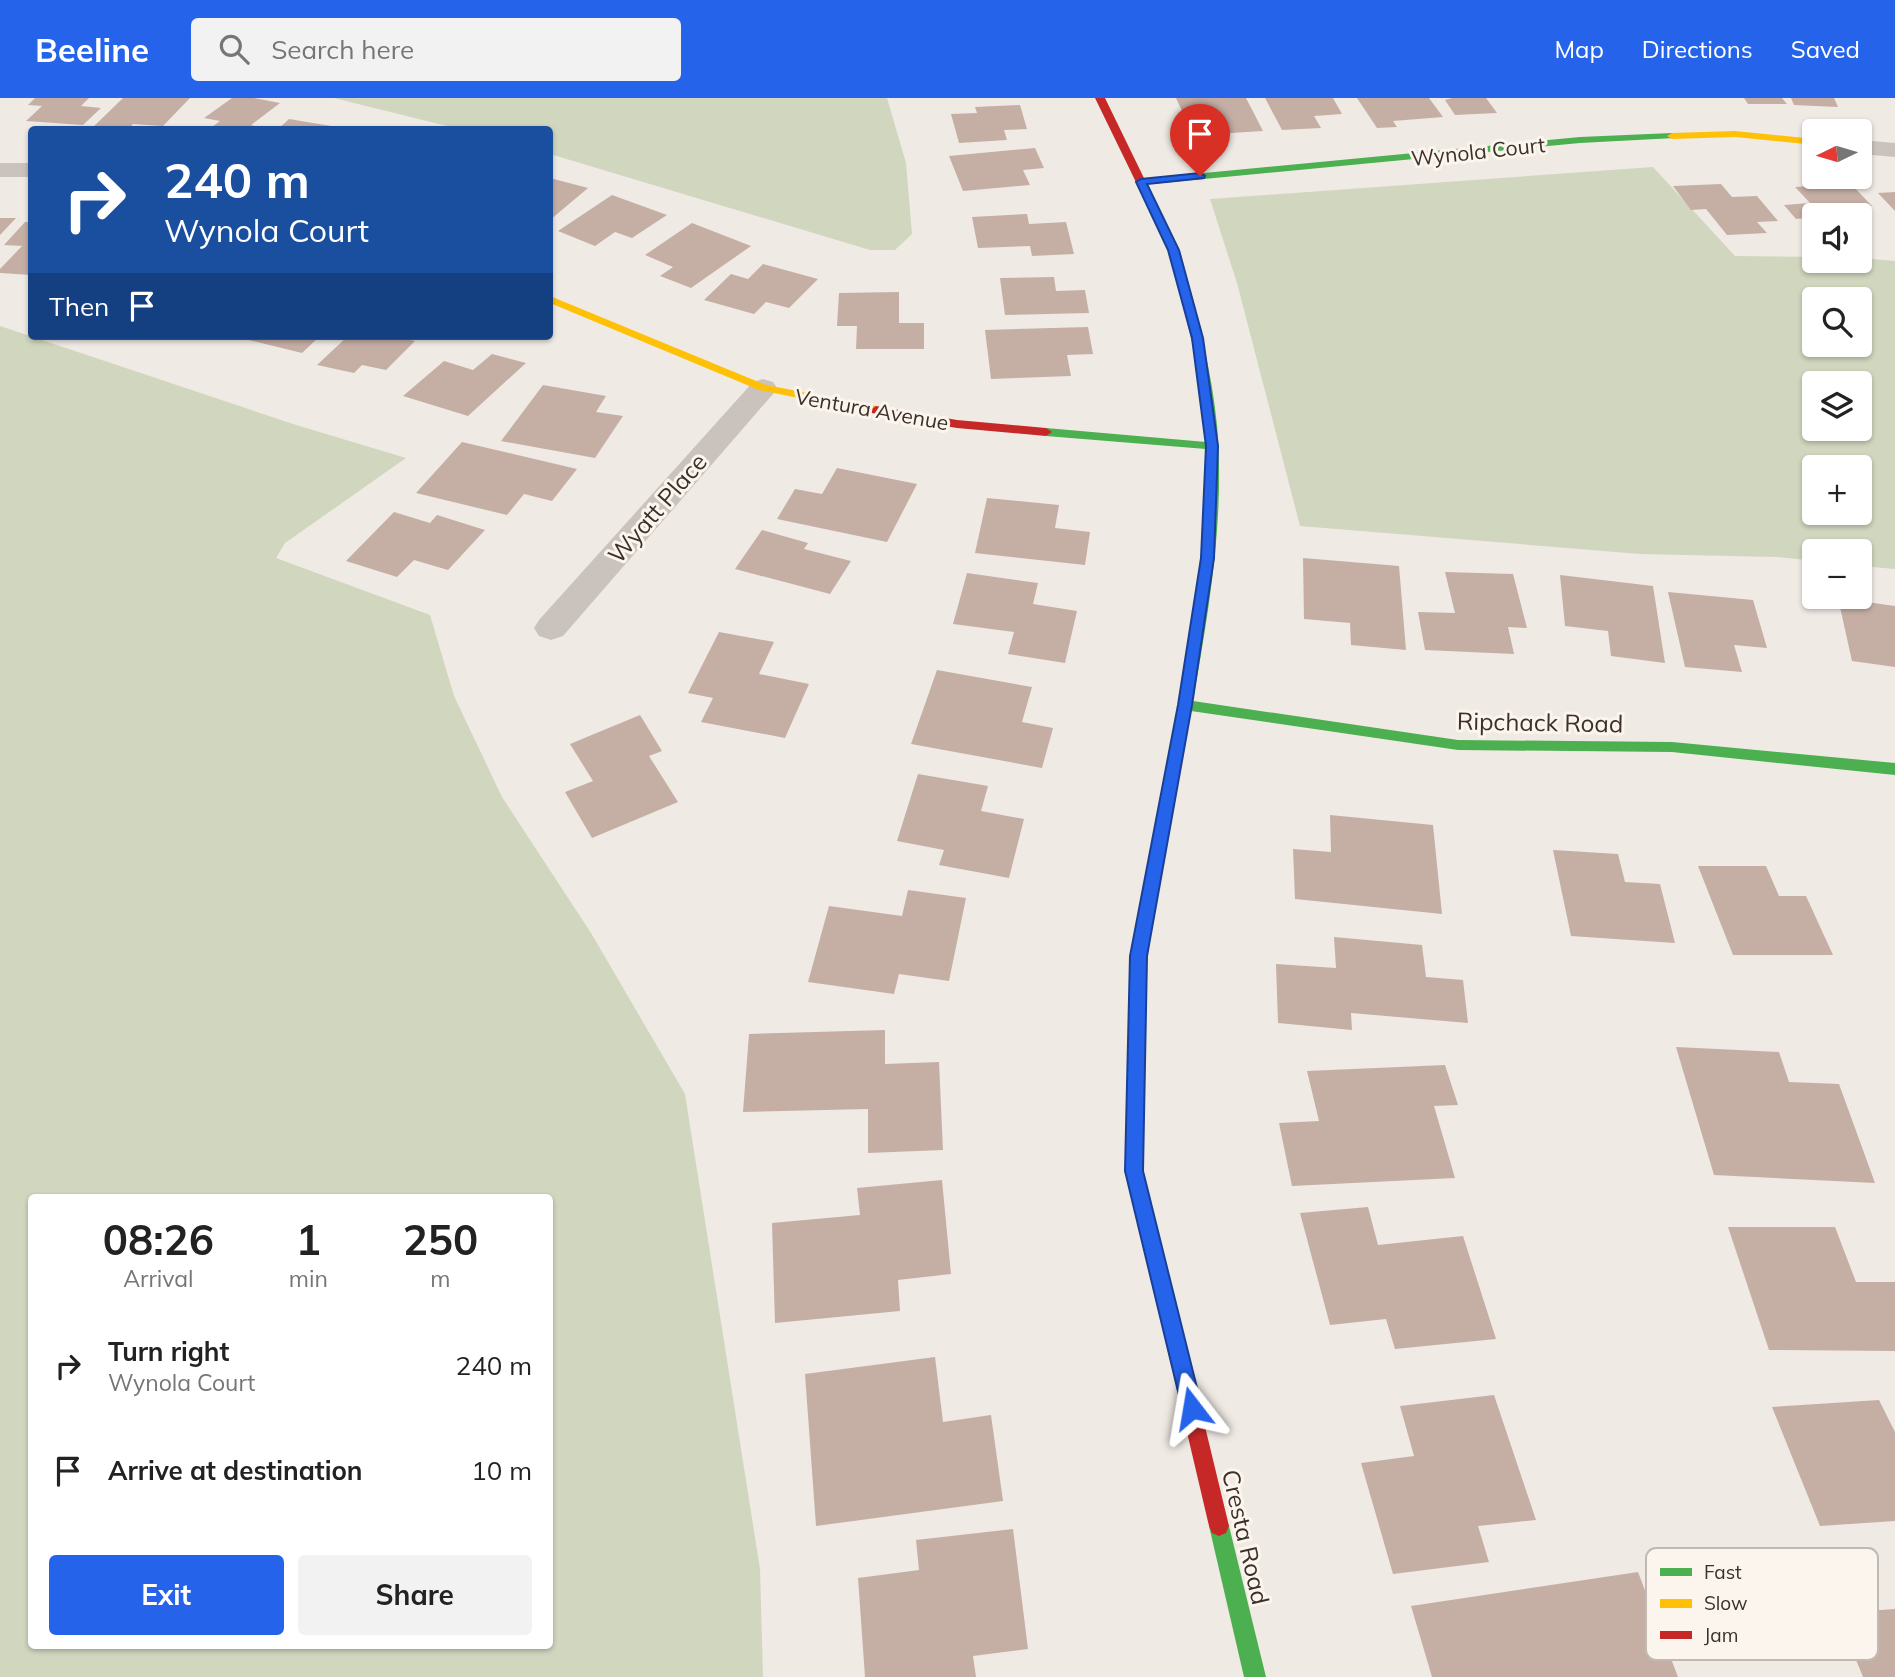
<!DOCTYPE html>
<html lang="en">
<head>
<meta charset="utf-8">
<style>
	body { margin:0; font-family:Mulish,sans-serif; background:#f2f2f2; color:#222; height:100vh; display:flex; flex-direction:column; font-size:26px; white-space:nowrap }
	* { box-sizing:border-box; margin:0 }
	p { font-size:23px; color:#767676 }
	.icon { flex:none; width:38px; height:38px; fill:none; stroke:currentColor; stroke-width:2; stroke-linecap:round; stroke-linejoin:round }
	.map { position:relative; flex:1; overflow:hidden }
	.sheet { position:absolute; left:28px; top:1096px; width:525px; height:455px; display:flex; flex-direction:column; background:#fff; border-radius:7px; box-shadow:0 2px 5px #0004 }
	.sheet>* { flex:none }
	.guide { position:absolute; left:28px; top:28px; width:525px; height:214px; border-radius:7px; box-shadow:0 2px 5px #0004; background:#1a4fa0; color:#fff; overflow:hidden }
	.needle { width:46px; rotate:265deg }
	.buttons { position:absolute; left:1802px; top:21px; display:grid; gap:14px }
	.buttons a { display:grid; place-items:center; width:70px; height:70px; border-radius:7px; background:#fff; box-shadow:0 2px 5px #0004; font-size:35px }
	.pin { position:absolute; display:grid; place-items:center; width:60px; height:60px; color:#fff; margin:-72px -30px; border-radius:50% 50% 50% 0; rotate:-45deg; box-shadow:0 0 7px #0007 }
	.pin .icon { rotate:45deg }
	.me { position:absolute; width:77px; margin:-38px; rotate:346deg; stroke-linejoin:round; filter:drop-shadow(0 0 5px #0008) }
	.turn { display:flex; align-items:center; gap:24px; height:147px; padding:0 21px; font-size:32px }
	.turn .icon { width:91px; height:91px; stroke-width:2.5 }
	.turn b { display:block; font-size:49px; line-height:60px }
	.then { display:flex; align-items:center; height:66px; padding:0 21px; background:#0003; gap:14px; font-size:26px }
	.eta { display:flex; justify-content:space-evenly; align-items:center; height:119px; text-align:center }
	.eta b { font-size:42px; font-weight:700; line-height:49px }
	.action { display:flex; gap:14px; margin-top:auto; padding:14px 21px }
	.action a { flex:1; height:80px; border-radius:7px; background:#2563eb; color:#fff; font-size:28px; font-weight:700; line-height:80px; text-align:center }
	.action a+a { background:#f2f2f2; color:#222 }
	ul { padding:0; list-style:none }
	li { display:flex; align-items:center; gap:21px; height:105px; padding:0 21px }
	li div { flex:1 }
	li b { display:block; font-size:26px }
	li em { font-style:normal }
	header { display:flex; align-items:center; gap:42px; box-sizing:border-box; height:98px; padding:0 35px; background:#2563eb; color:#fff }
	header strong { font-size:33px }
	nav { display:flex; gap:38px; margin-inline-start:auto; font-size:24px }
	.search { width:490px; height:63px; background:#f2f2f2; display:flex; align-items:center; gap:18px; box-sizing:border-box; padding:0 24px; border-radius:7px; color:#767676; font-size:26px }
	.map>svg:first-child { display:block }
	.green { fill:#d1d6be; fill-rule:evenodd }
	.building { fill:#c5afa5 }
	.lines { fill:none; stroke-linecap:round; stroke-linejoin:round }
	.street { fill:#cac3bd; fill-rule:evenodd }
	.fast { fill:#4caf50; fill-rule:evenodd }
	.slow { fill:#ffc107; fill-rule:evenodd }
	.jam { fill:#c62828; fill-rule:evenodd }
	.route { fill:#2563eb; stroke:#184099; stroke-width:2 }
	.labels { text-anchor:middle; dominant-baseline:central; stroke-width:6; stroke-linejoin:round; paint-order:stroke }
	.far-street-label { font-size:21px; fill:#3b302a; stroke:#fbf5ed }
	.street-label { font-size:24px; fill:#3b302a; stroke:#fbf5ed }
	.key { fill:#fbf5ed; stroke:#c1bab2; stroke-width:2 }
	.key-label { font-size:19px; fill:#3b302a }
</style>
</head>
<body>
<header>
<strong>Beeline</strong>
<div class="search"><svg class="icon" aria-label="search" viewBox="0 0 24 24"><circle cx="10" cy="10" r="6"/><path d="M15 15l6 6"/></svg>Search here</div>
<nav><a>Map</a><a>Directions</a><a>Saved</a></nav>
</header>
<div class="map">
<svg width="1895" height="1579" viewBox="0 0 1895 1579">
	<rect width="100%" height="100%" fill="#f0eae4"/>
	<path class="green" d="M334,0H887L906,65L912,136L895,152H870L550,56V32L459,31Z
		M1653,69L1735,158L1815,159V163H1860V160L1895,163V471L1860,468V453H1815V463L1777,459L1640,456L1300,428L1237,185L1210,101ZM1815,201H1860V247H1815ZM1815,285H1860V331H1815ZM1815,369H1860V415H1815Z
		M0,228L293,326L406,360L285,445L276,460L430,517L454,598L502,699L591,835L685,996L760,1471L763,1579H0ZM32,1099H550V1547H32Z"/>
	<path class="building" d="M35,0H89L81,8L101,10L83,27L26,23L42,8L28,7Z
		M123,0H190L163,28L133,26L127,32H90Z
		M232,0H254L280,5L251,27L267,32H208L220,23L204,20Z
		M1176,0H1246L1263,33L1216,36L1210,23L1187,24Z
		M1265,0H1333L1342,16L1314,18L1321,30L1282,32Z
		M1357,0H1429L1443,19L1393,23L1397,29L1377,30Z
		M1452,0H1486L1497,15L1455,17L1445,2Z
		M1744,0H1782L1787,6H1748Z
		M1791,0H1834L1838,9L1794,7Z
		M1020,7L1027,31L1004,32L1007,42L959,45L951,16L977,15L975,9Z
		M289,21L343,30V32H277Z
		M1035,50L1044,70L1023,72L1030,87L963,93L949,58Z
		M550,80L588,90L550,122Z
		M1721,86L1732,99L1757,98L1778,123L1757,124L1767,135L1727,137L1706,111L1691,112L1673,88Z
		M1851,86L1872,108L1848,109L1855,117H1815V130L1806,120L1796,121L1784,107L1810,105L1795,89Z
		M1895,94V113L1878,95Z
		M612,97L667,117L632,140L615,134L595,148L558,133Z
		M1027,116L1029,126L1066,124L1074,156L1032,158L1030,148L978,150L972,119Z
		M0,120H16L0,137Z
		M25,124H32V177L0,175V171L22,148L4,147Z
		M692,125L751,148L691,190L660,178L673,169L645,157Z
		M763,166L818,181L789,210L766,204L754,216L704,202L731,176L748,181Z
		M1054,179L1056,193L1085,192L1089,215L1005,217L1000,180Z
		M899,194V225H924V251H856L857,228H837L839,195Z
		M1088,229L1093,256L1067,257L1071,278L991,281L985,232Z
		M232,238H320L302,255Z
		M348,238H403L401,240L415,243L386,272L362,267L354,275L317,267Z
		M492,256L526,265L468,318L403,298L444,263L473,272Z
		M543,287L606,298L596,314L623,318L595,360L501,343Z
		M462,344L577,371L552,403L524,396L507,417L416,395Z
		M837,370L917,386L887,444L777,421L795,391L822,396Z
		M987,400L1059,407L1055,430L1090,434L1085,467L975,455Z
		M394,414L430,425L437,417L485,432L448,472L414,462L397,479L346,463Z
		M762,432L808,445L804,451L851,463L830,496L735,471Z
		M1303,460L1399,468L1406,552L1351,547L1350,525L1304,521Z
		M1445,474L1513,476L1527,530L1508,529L1514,556L1425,552L1418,514L1455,515Z
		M967,475L1038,485L1033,506L1077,513L1065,565L1008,556L1014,534L953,526Z
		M1560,477L1653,488L1665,565L1611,558L1608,533L1565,528Z
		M1668,494L1753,502L1767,550L1734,547L1742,574L1685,569Z
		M1838,500L1895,508V569L1852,563Z
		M719,534L774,544L759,576L809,586L785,640L701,624L713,600L688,595Z
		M937,572L1032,589L1022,624L1053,630L1042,670L911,646Z
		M640,617L662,653L649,658L678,704L592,740L565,694L593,683L570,646Z
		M918,676L988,688L981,713L1024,721L1009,780L939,767L944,752L897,743Z
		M1330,717L1433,727L1442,816L1295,801L1293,751L1331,754Z
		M1553,752L1618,756L1625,784L1660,786L1675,845L1571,838Z
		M1698,768H1766L1779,798H1806L1833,857H1733Z
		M908,792L966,800L949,883L899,876L894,896L808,884L829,808L902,818Z
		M1334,839L1422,847L1426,879L1463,882L1468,925L1351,915L1352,932L1278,925L1276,866L1336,870Z
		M885,932V966L939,964L943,1052L868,1055V1011L743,1014L749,936Z
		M1676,949L1779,954L1789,984L1839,986L1875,1085L1714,1077Z
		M1445,967L1458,1007L1434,1008L1455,1080L1292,1088L1279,1025L1319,1023L1307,973Z
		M942,1082L951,1176L898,1182L900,1213L775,1225L772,1125L860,1117L857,1090Z
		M1368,1109L1378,1147L1463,1138L1496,1241L1395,1251L1386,1221L1330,1227L1300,1115Z
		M1728,1129H1835L1856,1184H1895V1253L1769,1252Z
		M935,1259L943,1324L991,1317L1003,1403L816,1428L805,1276Z
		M1494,1297L1536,1422L1478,1428L1489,1464L1393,1476L1361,1365L1414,1358L1400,1308Z
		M1879,1302L1895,1334V1423L1820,1428L1772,1309Z
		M1013,1431L1028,1551L973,1558L976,1579H865L858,1480L919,1472L916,1442Z
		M1638,1474L1678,1579H1432L1411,1508Z
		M1895,1511V1579H1863L1837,1515Z"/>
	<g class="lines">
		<path class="street" d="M1860,42L1895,45V59L1860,56Z
			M0,65H32V79H0Z
			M763,281L773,284L777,290L773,296L563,538L551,542L539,538L534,530L539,522L753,284Z"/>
		<path class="fast" d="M1672,35L1675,36V40L1580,45L1141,87L1136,84L1141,81L1580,39Z
			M1176,173L1185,175C1199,225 1212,275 1217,327C1225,419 1209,512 1193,603L1458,642L1672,644L1895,665V677L1672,654L1458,652L1191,613L1176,692L1174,696H1164L1162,692C1184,579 1207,467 1206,351L1046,338L1040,334L1046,330L1206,344L1196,261L1175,175Z
			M1219,1418L1226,1421L1229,1428L1266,1579H1244L1209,1428L1212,1421Z"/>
		<path class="slow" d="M1735,33L1815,41V47L1735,39L1672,41L1667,38L1672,35Z
			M550,198L766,287L876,308L882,312L876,316L759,292L550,205Z
			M1169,686L1176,692L1146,858L1143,1073L1148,1092L1145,1098L1139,1100L1133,1098L1125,1073L1130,858L1162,692Z"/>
		<path class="jam" d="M1095,0H1105L1179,152L1184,177L1175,175L1169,152Z
			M876,308L957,322L1046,330L1052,334L1046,338L957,330L872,315L870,312Z
			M1139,1084L1145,1086L1148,1092L1229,1428L1226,1435L1219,1438L1212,1435L1209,1428L1130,1092L1133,1086Z"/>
	</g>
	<path class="route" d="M1200,75L1205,78L1204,80L1147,86L1179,152L1203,240L1218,348L1214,460L1192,607L1147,858L1143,1073L1202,1310L1199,1318L1192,1321L1185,1318L1182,1310L1125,1073L1130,858L1178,607L1201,460L1206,348L1192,240L1168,152L1136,84L1141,81Z"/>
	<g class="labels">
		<g class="far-street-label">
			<text transform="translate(1478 53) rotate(-6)">Wynola Court</text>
			<text transform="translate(872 311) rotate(10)">Ventura Avenue</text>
		</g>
		<g class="street-label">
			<text transform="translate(657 410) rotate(-49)">Wyatt Place</text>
			<text transform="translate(1540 624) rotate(1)">Ripchack Road</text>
			<text transform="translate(1246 1439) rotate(77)">Cresta Road</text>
		</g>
	</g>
	<rect x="1646" y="1450" width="232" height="112" rx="10" class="key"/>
	<rect x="1660" y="1470" width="32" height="8" fill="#4caf50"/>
	<rect x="1660" y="1501" width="32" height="9" fill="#ffc107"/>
	<rect x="1660" y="1533" width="32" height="8" fill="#c62828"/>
	<g class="key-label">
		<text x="1704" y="1481">Fast</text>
		<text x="1704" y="1512">Slow</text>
		<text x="1704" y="1544">Jam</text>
	</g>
</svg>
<div class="buttons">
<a><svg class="needle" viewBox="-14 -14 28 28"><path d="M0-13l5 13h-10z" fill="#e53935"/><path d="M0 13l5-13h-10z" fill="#767676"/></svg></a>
<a><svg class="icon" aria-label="sound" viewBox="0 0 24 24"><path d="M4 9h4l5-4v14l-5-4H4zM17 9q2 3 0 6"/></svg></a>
<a><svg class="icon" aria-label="search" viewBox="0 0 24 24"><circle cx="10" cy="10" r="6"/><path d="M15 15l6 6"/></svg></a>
<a><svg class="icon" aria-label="layers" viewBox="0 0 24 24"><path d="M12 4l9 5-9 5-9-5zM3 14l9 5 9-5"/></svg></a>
<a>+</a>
<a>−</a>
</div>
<div class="pin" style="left:1200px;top:78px;background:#d93025"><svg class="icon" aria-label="arrive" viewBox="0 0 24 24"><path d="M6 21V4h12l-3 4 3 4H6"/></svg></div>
<svg class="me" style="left:1192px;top:1310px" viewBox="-20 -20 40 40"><path d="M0-17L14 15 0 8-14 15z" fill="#2563eb" stroke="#fff" stroke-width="4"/></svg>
<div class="guide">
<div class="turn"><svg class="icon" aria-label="right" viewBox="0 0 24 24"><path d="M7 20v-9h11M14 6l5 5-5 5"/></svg><div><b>240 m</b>Wynola Court</div></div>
<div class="then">Then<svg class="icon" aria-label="arrive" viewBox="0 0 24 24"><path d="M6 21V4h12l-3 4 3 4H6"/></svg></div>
</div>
<section class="sheet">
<div class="eta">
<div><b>08:26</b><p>Arrival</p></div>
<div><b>1</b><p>min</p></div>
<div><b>250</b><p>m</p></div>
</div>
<ul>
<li><svg class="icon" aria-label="right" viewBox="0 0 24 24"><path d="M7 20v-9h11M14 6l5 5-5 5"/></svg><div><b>Turn right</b><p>Wynola Court</p></div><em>240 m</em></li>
<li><svg class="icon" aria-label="arrive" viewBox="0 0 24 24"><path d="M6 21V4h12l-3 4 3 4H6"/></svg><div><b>Arrive at destination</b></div><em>10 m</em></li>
</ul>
<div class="action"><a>Exit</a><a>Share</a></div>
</section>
</div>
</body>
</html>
